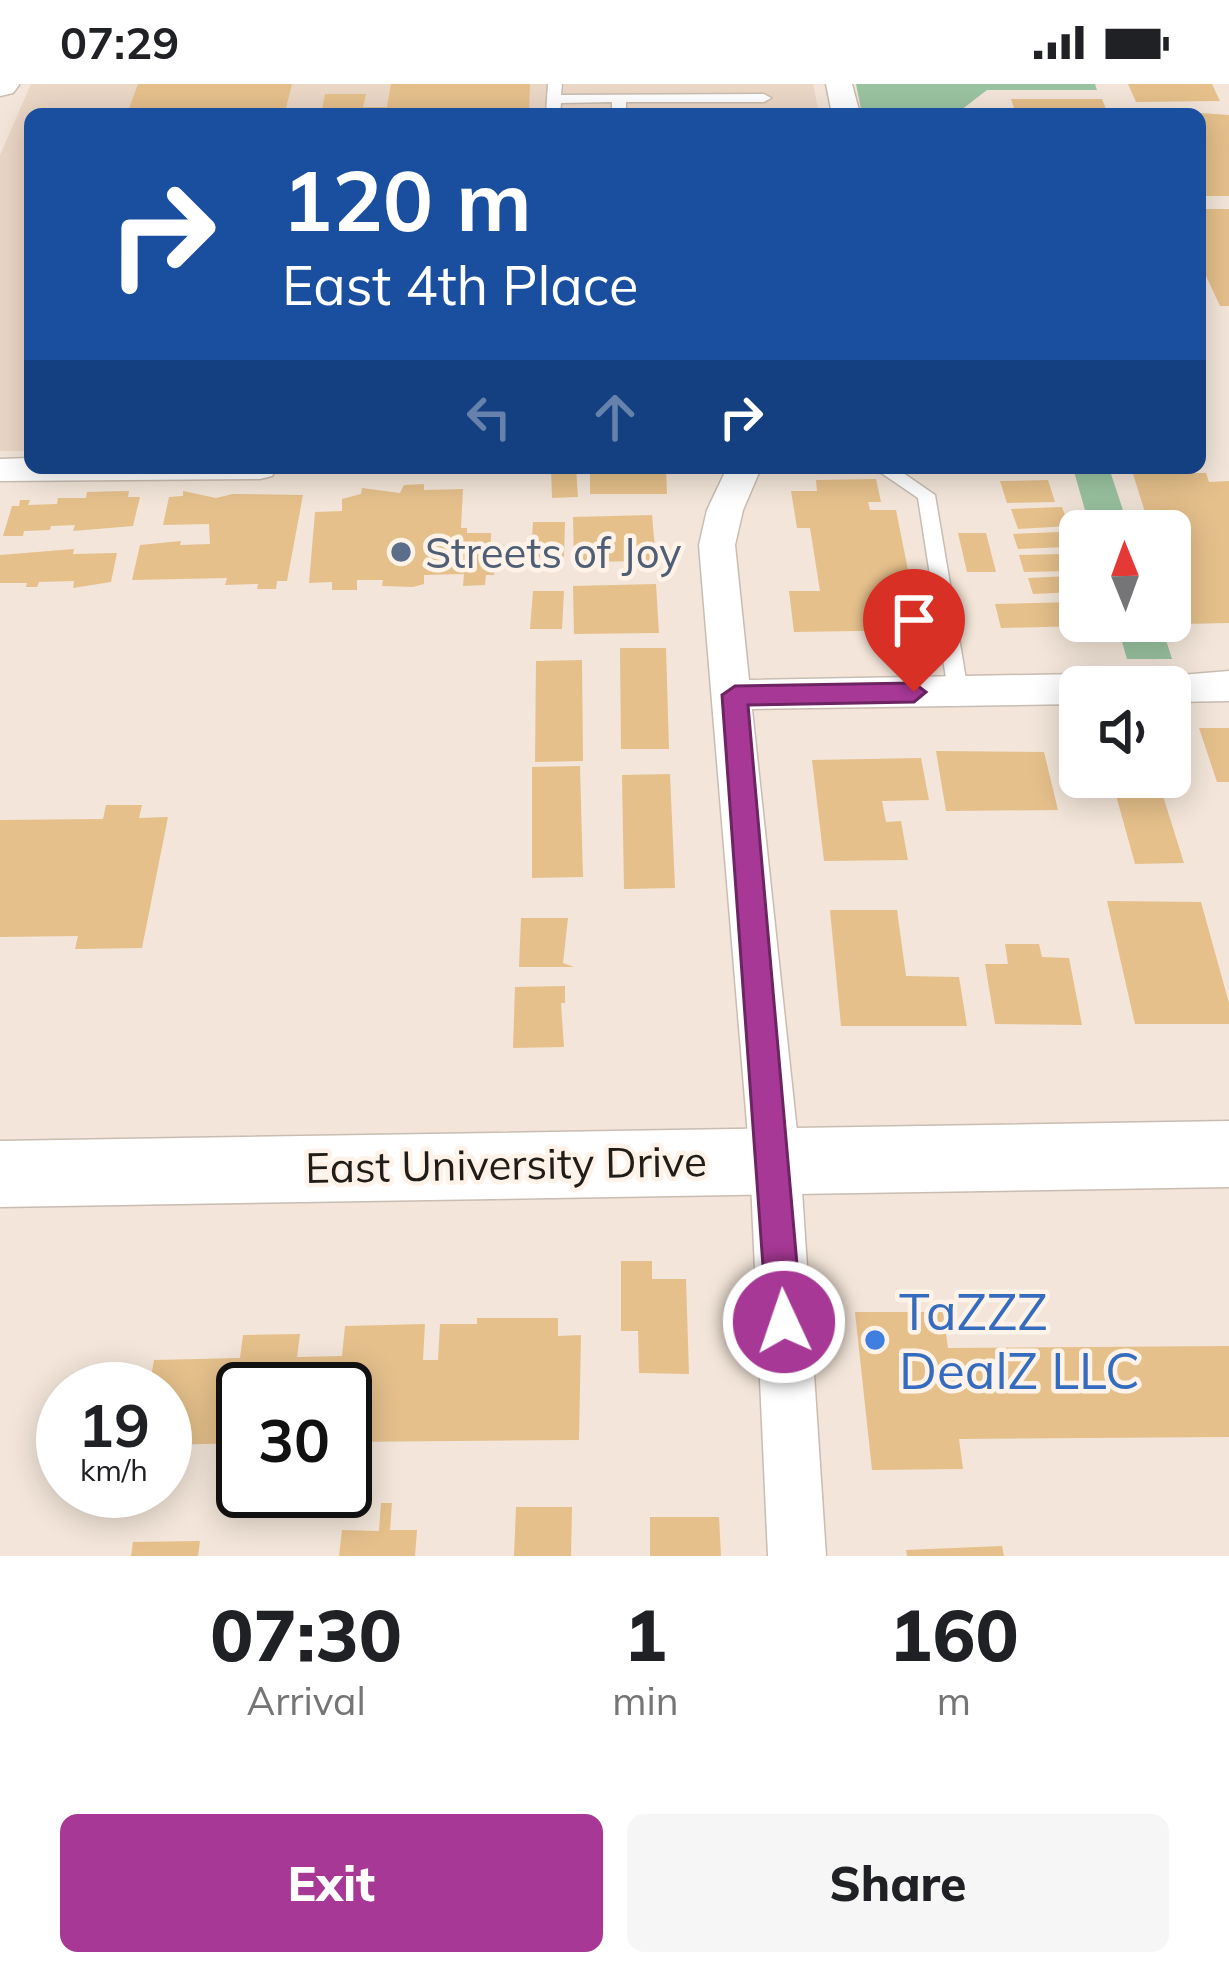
<!DOCTYPE html>
<html lang="en">
<head>
<meta charset="utf-8">
<style>
	body { margin:0; font-family:Mulish,sans-serif; background:#f6f6f6; color:#202124; height:100vh; display:flex; flex-direction:column; font-size:45px; white-space:nowrap }
	* { box-sizing:border-box; margin:0 }
	p { font-size:39px; color:#757577 }
	.icon { flex:none; width:66px; height:66px; fill:none; stroke:currentColor; stroke-width:2; stroke-linecap:round; stroke-linejoin:round }
	.map { position:relative; height:1472px; overflow:hidden }
	.sheet { display:flex; flex-direction:column; background:#fff; flex:1 }
	.sheet>* { flex:none }
	.top-card { position:absolute; left:24px; top:24px; width:1182px; height:366px; border-radius:18px; box-shadow:0 6px 30px #0003; background:#1a4fa0; color:#fff; overflow:hidden }
	.needle { width:78px; rotate:359deg }
	.tools { position:absolute; left:1059px; top:426px; display:grid; gap:24px }
	.tools a { display:grid; place-items:center; width:132px; height:132px; border-radius:18px; background:#fff; box-shadow:0 6px 30px #0003; font-size:60px }
	.speed { position:absolute; left:36px; top:1278px; display:flex; gap:24px; font-size:60px; font-weight:700; text-align:center }
	.speed>* { display:grid; place-content:center; width:156px; height:156px; border-radius:50%; background:#fff; box-shadow:0 6px 30px #0003; line-height:1 }
	.speed small { font-size:30px; font-weight:400 }
	.speed .limit { border:6px solid #111; border-radius:18px; background:#fff; color:#111 }
	.pin { position:absolute; display:grid; place-items:center; width:102px; height:102px; color:#fff; margin:-123px -51px; border-radius:50% 50% 50% 0; rotate:-45deg; box-shadow:0 0 12px #0007 }
	.pin .icon { rotate:45deg }
	.me { position:absolute; width:132px; margin:-66px; rotate:357deg; stroke-linejoin:round; filter:drop-shadow(0 0 9px #0008) }
	.turn { display:flex; align-items:center; gap:42px; height:252px; padding:0 60px; font-size:54px }
	.turn .icon { width:156px; height:156px; stroke-width:2.5 }
	.turn b { display:block; font-size:84px; line-height:102px }
	.lanes { display:flex; align-items:center; height:114px; padding:0 60px; background:#0003; justify-content:center; gap:60px; direction:ltr }
	.lanes .off { opacity:.35 }
	.eta { display:flex; justify-content:space-evenly; align-items:center; height:204px; text-align:center }
	.eta b { font-size:72px; font-weight:800; line-height:84px }
	.button { display:flex; gap:24px; margin-top:auto; padding:24px 60px }
	.button a { flex:1; height:138px; border-radius:18px; background:#a73896; color:#fff; font-size:48px; font-weight:800; line-height:138px; text-align:center }
	.button a+a { background:#f6f6f6; color:#202124 }
	.status { display:flex; justify-content:space-between; align-items:center; height:84px; padding:0 60px; background:#fff; direction:ltr }
	.status svg { height:33px; fill:currentColor }
	.map>svg:first-child { display:block }
	.built { fill:#ebd7c6 }
	.green { fill:#9ac3a1 }
	.building { fill:#e5c08b }
	.lines { fill:none; stroke-linecap:round; stroke-linejoin:round }
	.service-casing { stroke:#c9bcb0; stroke-width:3 }
	.minor-casing { stroke:#c9bcb0; stroke-width:3 }
	.secondary-casing { stroke:#c9bcb0; stroke-width:3 }
	.service { fill:#fff; fill-rule:evenodd }
	.minor { fill:#fff; fill-rule:evenodd }
	.secondary { fill:#fff; fill-rule:evenodd }
	.route { fill:#a73896; stroke:#6d2462; stroke-width:3 }
	.service-dot { fill:#5c6f8a; stroke:#fef2e9; stroke-width:4.5 }
	.shop-dot { fill:#3f7fe0; stroke:#fef2e9; stroke-width:4.5 }
	.labels { text-anchor:middle; dominant-baseline:central; stroke-width:9; stroke-linejoin:round; paint-order:stroke }
	.service-label { font-size:42px; fill:#4e5e75; stroke:#fef2e9; text-anchor:start }
	.street-label { font-size:42px; fill:#211c17; stroke:#fef2e9 }
	.near-shop-label { font-size:51px; fill:#366cbe; stroke:#fef2e9; text-anchor:start }
</style>
</head>
<body>
<div class="status"><b>07:29</b><svg viewBox="0 0 49 12"><path d="M0 12V9h3v3zM5 12V6h3v6zM10 12V3h3v9zM15 12V0h3v12zM26 1h20v11H26zM47 4h2v5h-2z"/></svg></div>
<div class="map">
<svg width="1229" height="1472" viewBox="0 0 1229 1472">
	<rect width="100%" height="100%" fill="#f3e5d9"/>
	<path class="built" d="M31,0H813L819,30H30V367H0V71Z"/>
	<path class="green" d="M856,0H1095L1097,6H987L956,30H862Z
		M1073,384H1109L1130,447H1091Z
		M1116,537H1160L1172,575H1127Z"/>
	<path class="building" d="M138,0H292L286,24H260L259,30H127Z
		M391,0H530L529,30H321L325,10H366L363,23H387Z
		M1128,0H1212L1220,17L1136,18Z
		M1011,15H1102L1108,30H1016Z
		M1200,29L1229,31V112H1200Z
		M1200,125H1229V222H1220L1200,179Z
		M551,384H576L578,413L552,414Z
		M590,384H666L667,410H590Z
		M1206,389L1209,398L1229,397V539L1183,540L1170,504V447H1151L1133,390Z
		M876,395L881,418H868L870,426H896L920,546L794,548L789,507H820L810,444H797L791,407H817L816,396Z
		M1048,396L1055,418L1007,419L1000,397Z
		M424,400V406L463,405L461,444H467V449H491L490,486H495L494,491H486L485,501L463,502L464,490L424,491V500L413,503L382,502L383,496H357V506H332V498L309,499L315,428L342,427V415L361,410L362,404L400,409L404,401Z
		M129,407L128,413H140L133,442L73,447L75,441L51,442L50,446L24,447L23,452H3L12,422H19L20,416H30L28,421L57,420L58,414H86L87,408Z
		M183,407L216,414L233,410L303,411L287,497H277L276,505H257L258,500L225,501L227,494L132,496L140,461L181,457L180,461L210,460L209,440L163,441L169,413L183,412Z
		M1062,423L1069,442L1018,445L1011,425Z
		M652,431L656,477L574,478L573,433Z
		M533,438H565L564,473H531Z
		M1060,448L1066,463L1018,465L1013,450Z
		M958,449H986L996,488H967Z
		M74,465L73,470L117,469L111,498L73,504L74,497L39,498L37,503H26L27,499H0V471Z
		M1064,470L1070,487L1024,488L1019,471Z
		M1072,492L1078,508L1033,510L1028,494Z
		M656,500L659,549L574,550L573,502Z
		M533,507H564L562,545H530Z
		M1074,518L1082,542L1001,544L995,520Z
		M620,564H666L669,665H621Z
		M582,576L583,677L535,678L536,577Z
		M1199,644H1229V698H1217Z
		M1080,658V693H1157L1184,779L1135,780L1114,704L1074,705L1062,659Z
		M936,667L1044,668L1058,726L946,727Z
		M921,674L929,716L882,717L886,738L901,737L908,776L824,777L812,676Z
		M580,682L583,793L532,794V683Z
		M670,690L675,804L624,805L622,691Z
		M106,721H142L139,734L168,733L142,864L75,865L78,852L0,853V736L103,735Z
		M1107,817L1201,818L1229,919V940H1135Z
		M830,826H897L906,892L959,893L967,942H841Z
		M521,834H568L563,879L574,883H519Z
		M1005,860H1039L1042,873L1069,874L1082,941L995,940L985,880H1008Z
		M565,902V919H561L564,963L513,964L515,903Z
		M621,1177H652V1195H686L689,1290L639,1289L638,1247H621Z
		M855,1228H943L948,1264L1229,1262V1353L959,1355L963,1385L872,1386Z
		M477,1234H558V1252L581,1251L579,1356L345,1358V1305H243V1359L165,1361V1305H149L154,1276L240,1274L243,1251L300,1250L297,1273L342,1272L345,1242L425,1240L423,1276H438L440,1240H477Z
		M381,1419H392L390,1446H417L415,1472H339L342,1446L379,1447Z
		M516,1423H572L571,1472H514Z
		M650,1433H719L721,1472H650Z
		M200,1457L198,1472H131L133,1458Z
		M1002,1462L1004,1472H907L906,1466Z"/>
	<g class="lines">
		<defs>
			<path id="service" d="M548,0H562L561,11L764,10L771,14L764,18H626V30H612V18L561,19L560,30H546Z
				M874,384H896L935,411L968,607L965,612L958,614L948,607L918,414Z"/>
			<path id="minor" d="M826,0H852L860,30H832Z
				M30,374V384H277L272,392L260,395L0,397V375Z
				M727,384H761L743,426L735,461L749,596L1080,590L1094,595L1099,603H1080V620L752,625L800,1076L826,1472H768L750,1076L699,461L707,426Z
				M1229,587V617L1170,618V603H1150L1156,593Z"/>
			<path id="secondary" d="M0,0H19V1L13,9L0,12Z
				M1229,1037V1103L0,1123V1057Z"/>
		</defs>
		<use href="#service" class="service-casing"/>
		<use href="#minor" class="minor-casing"/>
		<use href="#secondary" class="secondary-casing"/>
		<use href="#service" class="service"/>
		<use href="#minor" class="minor"/>
		<use href="#secondary" class="secondary"/>
	</g>
	<path class="route" d="M914,599L926,608L914,618L748,621L802,1238L797,1250L784,1255L772,1250L767,1238L722,611L735,602Z"/>
	<circle class="service-dot" cx="401" cy="468" r="12"/>
	<circle class="shop-dot" cx="875" cy="1256" r="12"/>
	<g class="labels">
		<g class="service-label">
			<text x="425" y="468">Streets of Joy</text>
		</g>
		<g class="street-label">
			<text transform="translate(506 1080) rotate(-1)">East University Drive</text>
		</g>
		<g class="near-shop-label">
			<text x="899" y="1227">TaZZZ<tspan x="899" dy="59">DealZ LLC</tspan></text>
		</g>
	</g>
</svg>
<div class="tools">
<a><svg class="needle" viewBox="-14 -14 28 28"><path d="M0-13l5 13h-10z" fill="#e53935"/><path d="M0 13l5-13h-10z" fill="#757577"/></svg></a>
<a><svg class="icon" aria-label="sound" viewBox="0 0 24 24"><path d="M4 9h4l5-4v14l-5-4H4zM17 9q2 3 0 6"/></svg></a>
</div>
<div class="speed"><div>19<small>km/h</small></div><div class="limit">30</div></div>
<div class="pin" style="left:914px;top:608px;background:#d93025"><svg class="icon" aria-label="arrive" viewBox="0 0 24 24"><path d="M6 21V4h12l-3 4 3 4H6"/></svg></div>
<svg class="me" style="left:784px;top:1238px" viewBox="-20 -20 40 40"><circle r="17" fill="#a73896" stroke="#fff" stroke-width="3"/><path d="M0-11L8 9 0 5-8 9z" fill="#fff"/></svg>
<div class="top-card">
<div class="turn"><svg class="icon" aria-label="right" viewBox="0 0 24 24"><path d="M7 20v-9h11M14 6l5 5-5 5"/></svg><div><b>120 m</b>East 4th Place</div></div>
<div class="lanes"><svg class="icon off" aria-label="left" viewBox="0 0 24 24"><path d="M17 20v-9H6M10 6l-5 5 5 5"/></svg><svg class="icon off" aria-label="ahead" viewBox="0 0 24 24"><path d="M12 20V5M6 11l6-6 6 6"/></svg><svg class="icon" aria-label="right" viewBox="0 0 24 24"><path d="M7 20v-9h11M14 6l5 5-5 5"/></svg></div>
</div>
</div>
<section class="sheet">
<div class="eta">
<div><b>07:30</b><p>Arrival</p></div>
<div><b>1</b><p>min</p></div>
<div><b>160</b><p>m</p></div>
</div>
<div class="button"><a>Exit</a><a>Share</a></div>
</section>
</body>
</html>
